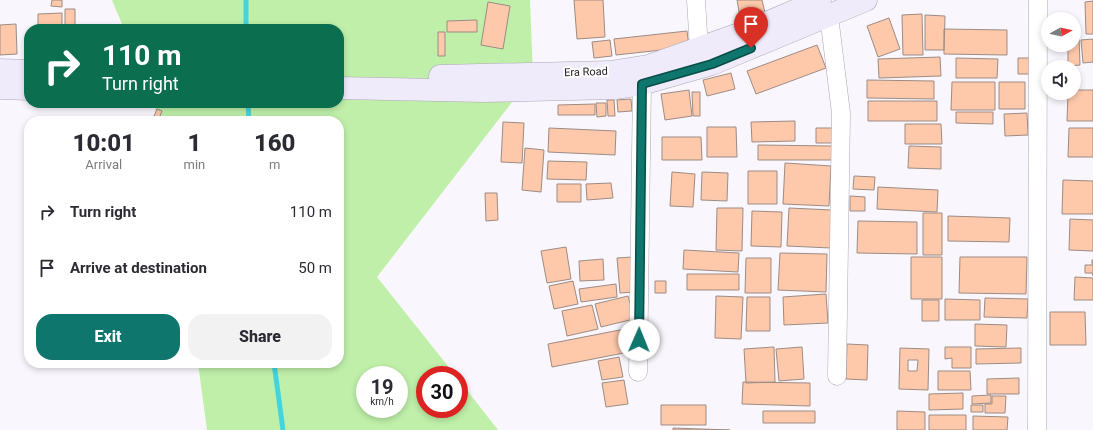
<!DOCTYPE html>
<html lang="en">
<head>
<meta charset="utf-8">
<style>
	body { margin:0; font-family:Roboto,sans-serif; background:#f2f2f3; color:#2b2b33; height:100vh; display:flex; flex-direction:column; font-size:15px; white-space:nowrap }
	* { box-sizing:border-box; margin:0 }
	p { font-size:13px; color:#7c7c81 }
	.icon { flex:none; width:22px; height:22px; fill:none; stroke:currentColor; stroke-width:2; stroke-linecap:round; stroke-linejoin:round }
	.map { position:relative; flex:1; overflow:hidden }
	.sheet { position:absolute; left:24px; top:116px; width:320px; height:252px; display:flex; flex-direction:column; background:#fff; border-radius:16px; box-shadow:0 2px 6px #0003 }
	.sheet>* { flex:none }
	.top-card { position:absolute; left:24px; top:24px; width:320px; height:84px; border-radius:16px; box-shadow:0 2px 6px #0003; background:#0b6e4f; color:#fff; overflow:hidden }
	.needle { width:26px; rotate:82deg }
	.buttons { position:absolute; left:1041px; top:12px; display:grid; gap:8px }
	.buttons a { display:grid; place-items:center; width:40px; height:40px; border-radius:50%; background:#fff; box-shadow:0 2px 6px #0003; font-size:20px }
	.speed { position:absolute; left:356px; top:366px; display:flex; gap:8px; font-size:20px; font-weight:700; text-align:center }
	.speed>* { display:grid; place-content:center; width:52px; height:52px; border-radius:50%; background:#fff; box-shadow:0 2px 6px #0003; line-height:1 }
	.speed small { font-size:10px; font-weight:400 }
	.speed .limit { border:6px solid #d22; background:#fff; color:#111 }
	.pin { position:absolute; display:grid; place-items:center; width:34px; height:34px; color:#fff; margin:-41px -17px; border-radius:50% 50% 50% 0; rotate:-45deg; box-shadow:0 0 4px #0007 }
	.pin .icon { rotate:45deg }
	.me { position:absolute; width:44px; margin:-22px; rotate:1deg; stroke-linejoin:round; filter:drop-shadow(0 0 3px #0008) }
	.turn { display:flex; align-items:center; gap:14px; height:84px; padding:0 12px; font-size:18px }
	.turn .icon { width:52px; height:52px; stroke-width:2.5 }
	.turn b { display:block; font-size:28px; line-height:34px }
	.eta { display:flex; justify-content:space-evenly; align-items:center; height:68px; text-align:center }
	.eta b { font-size:24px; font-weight:800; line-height:28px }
	.button { display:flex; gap:8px; margin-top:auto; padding:8px 12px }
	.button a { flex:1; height:46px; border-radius:16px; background:#0f766e; color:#fff; font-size:16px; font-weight:800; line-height:46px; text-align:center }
	.button a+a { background:#f2f2f3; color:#2b2b33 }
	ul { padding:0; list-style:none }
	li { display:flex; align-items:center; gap:12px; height:56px; padding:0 12px }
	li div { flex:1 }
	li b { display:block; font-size:15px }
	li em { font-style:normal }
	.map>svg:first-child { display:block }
	.green { fill:#bfefa9; fill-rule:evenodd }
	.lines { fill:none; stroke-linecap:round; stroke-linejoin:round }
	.stream { stroke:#42d5df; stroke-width:5 }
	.building { fill:#fec8ab; stroke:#9d8c83; fill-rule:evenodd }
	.minor-casing { stroke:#ada7b7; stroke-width:19 }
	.secondary-casing { stroke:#ada7b7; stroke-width:23 }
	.minor { stroke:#fff; stroke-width:18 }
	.secondary { stroke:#f0ebfb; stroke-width:22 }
	.route-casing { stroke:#0a4d48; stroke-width:10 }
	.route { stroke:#0f766e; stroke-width:7 }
	.labels { text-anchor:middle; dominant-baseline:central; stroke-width:4; stroke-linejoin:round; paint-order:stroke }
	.street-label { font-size:11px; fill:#232026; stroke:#fff }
</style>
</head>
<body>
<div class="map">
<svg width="1093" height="430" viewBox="0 0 1093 430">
	<rect width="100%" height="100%" fill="#f9f6fd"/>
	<path class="green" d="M112,0H530L533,75L377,277L455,375H425V409H459V380L498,430H207L198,363H339V121H160L153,103H339V29H124ZM365,375H399V409H365Z"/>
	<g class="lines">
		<path class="stream" d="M246,0V29
			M248,103L249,121
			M274,363L283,430"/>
	</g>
	<path class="building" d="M52,0H62V7L51,6Z
		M574,0H603L605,37L577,39Z
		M737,0H762L765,13L740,17Z
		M1093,1V34H1086L1085,2Z
		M488,2L510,6L503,49L481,45Z
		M65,9H75V29H65Z
		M62,13V29H38V14Z
		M922,14L923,55H903L902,15Z
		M925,15L945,16L944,50H925Z
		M889,18L900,49L878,57L867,26Z
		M477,20V32H447V21Z
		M16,24L17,54L0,55V25Z
		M944,29L1007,30V55L944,54Z
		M687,31L689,47L616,55L614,39Z
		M438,32H445V56H438Z
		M1074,36H1079L1080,65L1068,66V45H1074Z
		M1093,39V62L1083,63L1081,40Z
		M610,40L612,56L594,58L592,42Z
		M817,45L826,68L756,94L747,71Z
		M940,57L941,76L879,78L878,59Z
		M956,58L998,59L997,78H956Z
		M1018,58H1035V74H1018Z
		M731,73L735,89L707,96L703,80Z
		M867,80L934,81V99L867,98Z
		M952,82H995V110H951Z
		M999,82H1025V109H999Z
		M689,90L692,116L665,120L661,94Z
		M1074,90H1093V121H1067L1068,93H1074Z
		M692,92H700V116H693Z
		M631,99L632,111L618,112L617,100Z
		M607,100H614L615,116H608Z
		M868,101H937V121H868Z
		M596,103H606V116L597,117Z
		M595,104V115H558V105Z
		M157,109L162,111L158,121H152Z
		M956,112H993V124L956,123Z
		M1027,113L1028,135L1005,136L1004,114Z
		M795,121V141L752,142L751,122Z
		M503,122L524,123L522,163L501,162Z
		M905,124H941L942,144H905Z
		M707,127H736L737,157H707Z
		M549,128L616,131L615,155L548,152Z
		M816,128H834L833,143H816Z
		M1069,128H1093V157H1068Z
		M662,137H701L702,160H662Z
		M758,145L832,146V160H758Z
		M909,146L941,147V169L908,168Z
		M525,148L544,150L541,192L522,190Z
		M548,161L587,162L586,180L547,179Z
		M785,163L831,166L829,206L783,204Z
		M748,171H777V204H748Z
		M672,172L695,174L693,207L670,206Z
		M702,172L728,173L727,201L701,200Z
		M854,176L875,177L874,190L853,189Z
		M1063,180L1093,181V214H1062Z
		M611,183L613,198L587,200L586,184Z
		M557,184H581V202H557Z
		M878,187L938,190L937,212L877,209Z
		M485,193H497L498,220L486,221Z
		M850,196L865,197V211H850Z
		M717,208H743L742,251L716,250Z
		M789,208L832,210L831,248L787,246Z
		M752,211L782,212L781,247L751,246Z
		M923,213H942V255H923Z
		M948,216L1010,218L1009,242L948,241Z
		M1070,219L1093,220V251L1069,250Z
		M858,221L917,222V254L857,253Z
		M566,247L571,279L547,283L541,251Z
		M684,250L739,253L738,272L683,269Z
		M780,253L827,254L826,292L778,290Z
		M632,257L635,292L620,293L617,258Z
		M911,257H942V299H911Z
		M960,257H1027L1026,294L959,293Z
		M746,258H771V293H745Z
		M603,259L604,280L580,281L579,261Z
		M1092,260H1093V276L1092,273H1085V265H1092Z
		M687,274H739V290H687Z
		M1075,277L1093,278V300H1074Z
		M573,281L578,304L554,309L549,286Z
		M655,281H666V293H655Z
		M616,284L617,297L581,302L579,289Z
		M826,294L828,323L784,325L783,297Z
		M628,296L634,319L601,327L595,304Z
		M716,296L743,297L741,339L715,338Z
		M747,297H770V331H746Z
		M985,298L1028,299L1027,318L984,317Z
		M945,299L980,300V320H945Z
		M922,300H939V321H922Z
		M592,305L598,329L567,336L562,311Z
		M1050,312H1085L1086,345H1050Z
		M975,324L1007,325L1006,347L975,346Z
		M625,329L629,352L552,367L548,344Z
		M847,344L868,345L867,380L846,379Z
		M774,347L775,382L746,383L744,349Z
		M802,347L804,379L779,381L776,349Z
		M945,347H971V368H952V358L945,359Z
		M900,348L929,349L928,390L899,389ZM908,360H918L917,371H908Z
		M1021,348V363L976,364V349Z
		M619,357L623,377L602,380L598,361Z
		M938,371H970L971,390H938Z
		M1019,378V394H987V379Z
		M624,380L628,404L606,407L602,383Z
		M743,382L810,383V406L742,404Z
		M963,393V409L929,410V394Z
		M991,395V403L972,404V396Z
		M992,396H1006L1005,413H985V404H992Z
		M661,405H706V425H661Z
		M971,405H983V412H971Z
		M763,411H815V423H763Z
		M897,411L925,412V430H897Z
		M929,415H966V430H929Z
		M973,416L1008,417L1007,430H973Z
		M673,428L730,430H673Z"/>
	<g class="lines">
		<defs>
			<path id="minor" d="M696,0L699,49
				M829,16L841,113L837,376
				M638,372L642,84
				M1037,430L1038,0"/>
			<path id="secondary" d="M0,70L29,71
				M440,76L610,72L648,66L750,30L820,0
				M0,88L29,89
				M339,88L485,91L615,88L642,84L712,64L866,0"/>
		</defs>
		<use href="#minor" class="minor-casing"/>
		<use href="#secondary" class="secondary-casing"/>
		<use href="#minor" class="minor"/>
		<use href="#secondary" class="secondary"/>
	</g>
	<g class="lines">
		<defs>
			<path id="route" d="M639,340L642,84L712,64L751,48"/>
		</defs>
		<use href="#route" class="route-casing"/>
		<use href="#route" class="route"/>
	</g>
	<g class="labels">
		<g class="street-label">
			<text transform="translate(586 72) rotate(-2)">Era Road</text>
		</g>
	</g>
</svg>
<div class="buttons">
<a><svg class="needle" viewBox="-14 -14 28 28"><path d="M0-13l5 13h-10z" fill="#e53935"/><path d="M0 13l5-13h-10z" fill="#7c7c81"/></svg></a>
<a><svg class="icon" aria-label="sound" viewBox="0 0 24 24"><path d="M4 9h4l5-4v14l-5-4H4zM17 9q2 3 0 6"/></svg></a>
</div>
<div class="speed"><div>19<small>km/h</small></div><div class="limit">30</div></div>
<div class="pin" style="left:751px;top:48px;background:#d93025"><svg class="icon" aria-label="arrive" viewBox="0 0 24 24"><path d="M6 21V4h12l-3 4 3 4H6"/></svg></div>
<svg class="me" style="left:639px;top:340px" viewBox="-20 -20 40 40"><circle r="19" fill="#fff"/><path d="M0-13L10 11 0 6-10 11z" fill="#0f766e"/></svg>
<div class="top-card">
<div class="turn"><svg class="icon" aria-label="right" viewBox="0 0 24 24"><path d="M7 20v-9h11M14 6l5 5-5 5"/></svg><div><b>110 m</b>Turn right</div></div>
</div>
<section class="sheet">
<div class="eta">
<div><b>10:01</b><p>Arrival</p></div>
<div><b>1</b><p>min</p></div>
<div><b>160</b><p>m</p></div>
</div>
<ul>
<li><svg class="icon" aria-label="right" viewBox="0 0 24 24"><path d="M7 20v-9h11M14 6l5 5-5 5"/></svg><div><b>Turn right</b></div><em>110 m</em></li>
<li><svg class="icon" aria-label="arrive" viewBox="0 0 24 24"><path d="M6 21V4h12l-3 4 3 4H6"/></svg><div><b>Arrive at destination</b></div><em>50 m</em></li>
</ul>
<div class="button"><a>Exit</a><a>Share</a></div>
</section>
</div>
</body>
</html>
